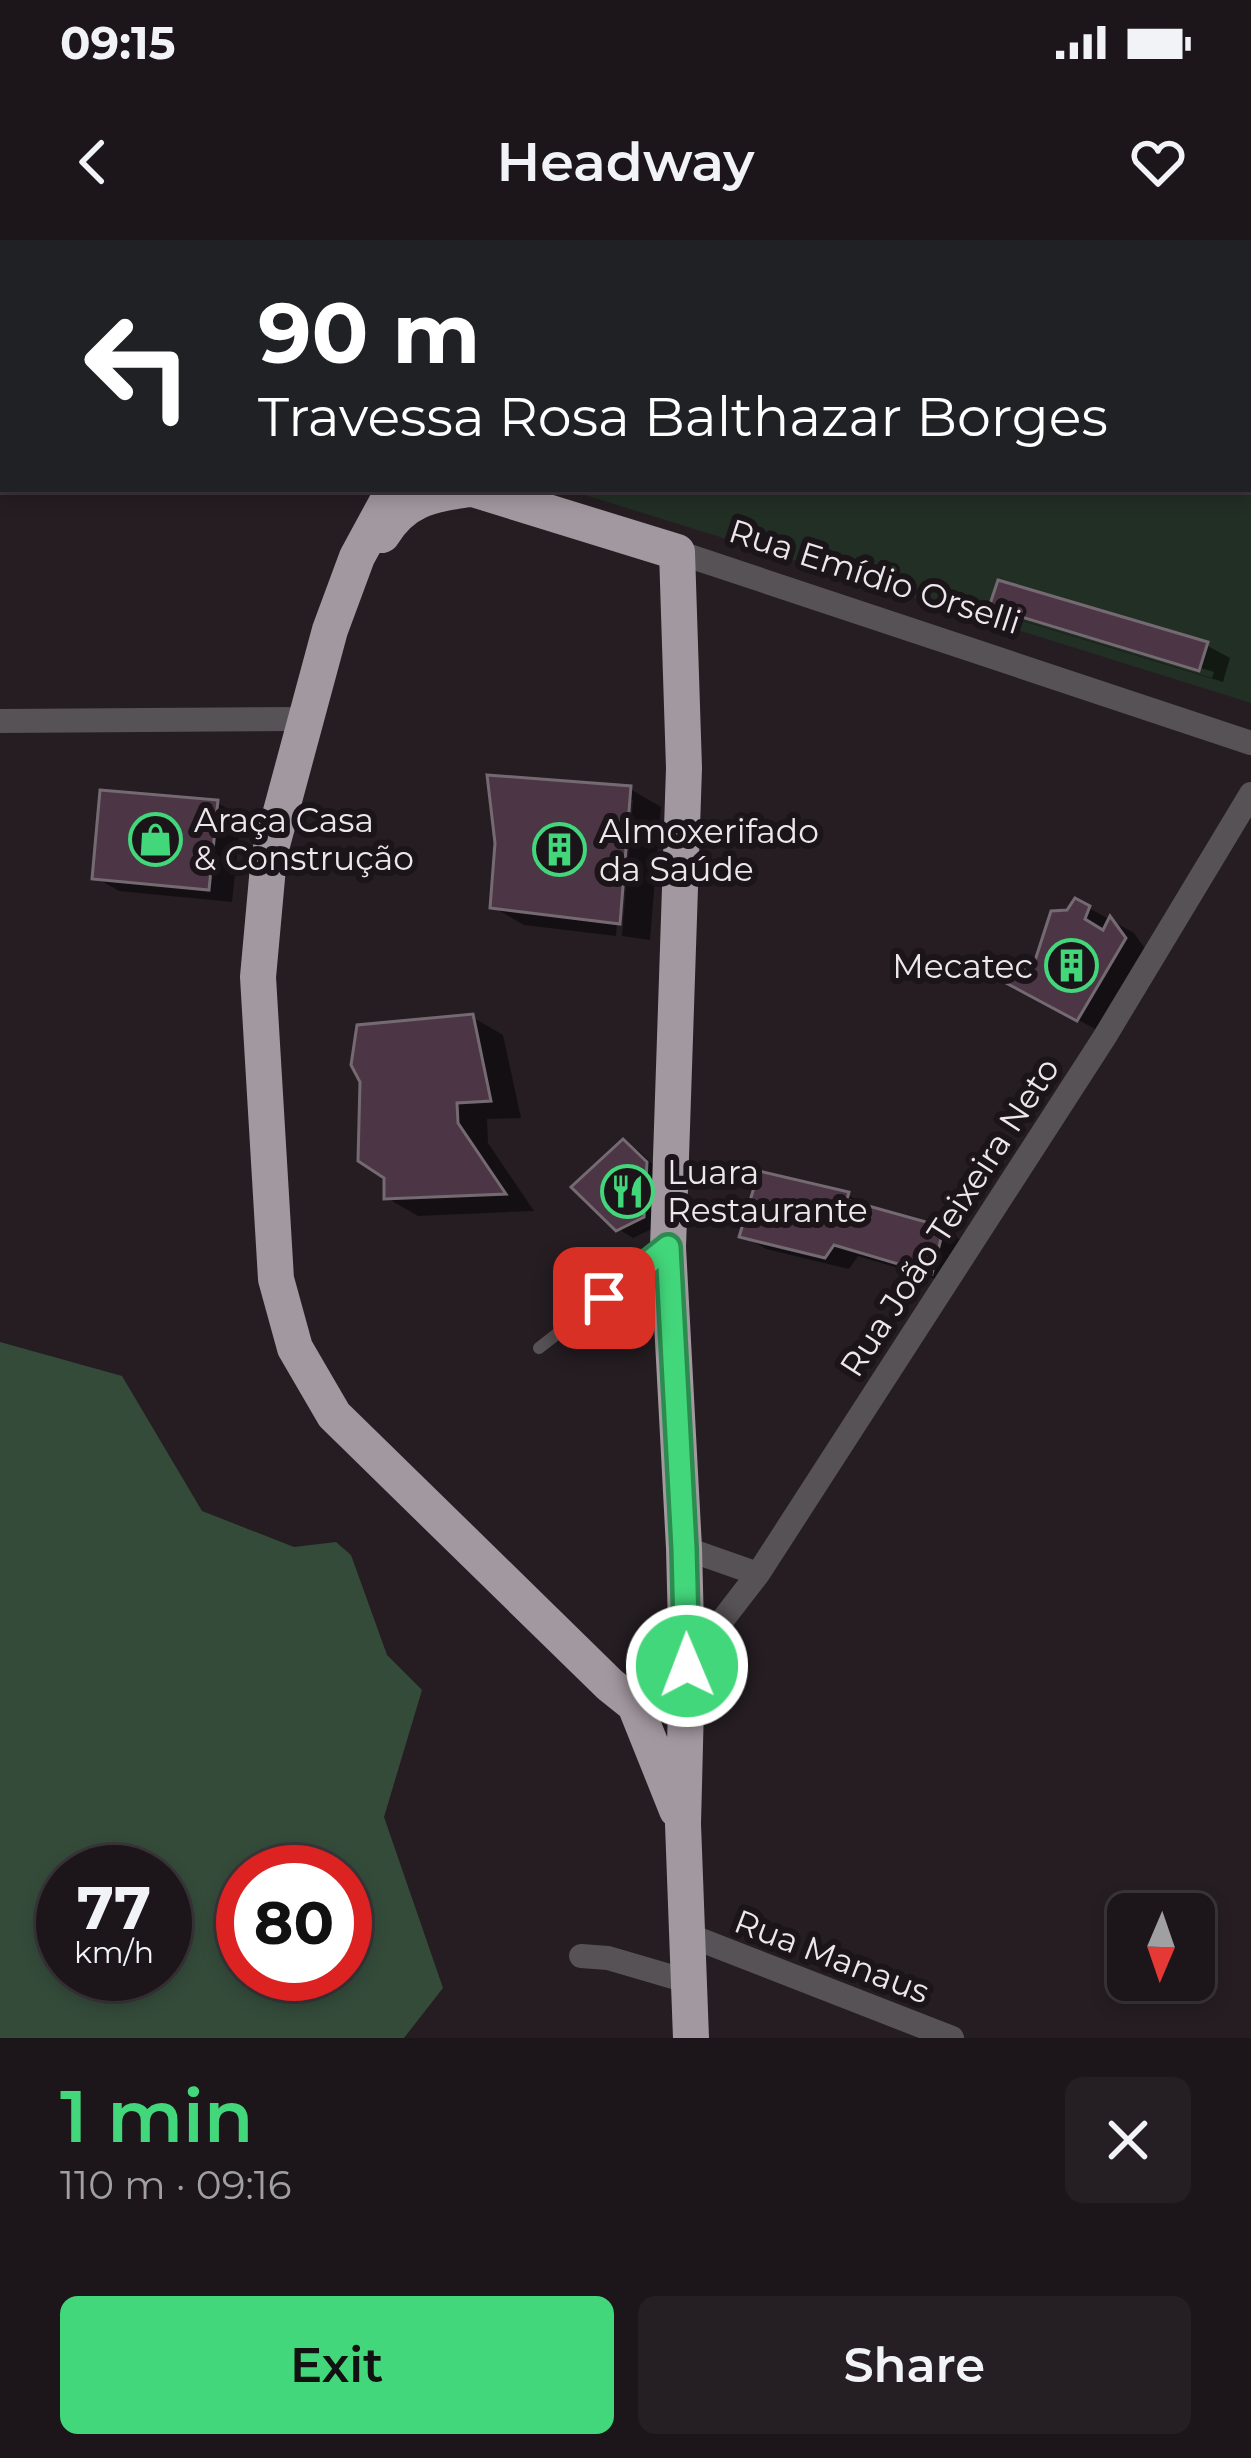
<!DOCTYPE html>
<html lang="en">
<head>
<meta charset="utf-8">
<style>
	body { margin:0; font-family:Montserrat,sans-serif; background:#251f23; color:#f1f3f6; height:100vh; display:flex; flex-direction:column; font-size:45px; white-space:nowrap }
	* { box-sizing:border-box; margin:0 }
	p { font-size:39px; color:#a09fa2 }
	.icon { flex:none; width:66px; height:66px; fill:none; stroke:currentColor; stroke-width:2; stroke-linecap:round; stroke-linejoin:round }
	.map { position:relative; height:1798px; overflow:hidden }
	.panel { display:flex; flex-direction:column; background:#1c161a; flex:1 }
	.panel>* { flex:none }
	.guide { position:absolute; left:0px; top:0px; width:1251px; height:252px; box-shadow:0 6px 18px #0003,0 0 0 3px #3a3539; background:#202124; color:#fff; overflow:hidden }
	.needle { width:78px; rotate:182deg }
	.tools { position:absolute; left:1107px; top:1653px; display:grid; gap:24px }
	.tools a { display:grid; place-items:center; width:108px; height:108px; border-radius:18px; background:#1c161a; box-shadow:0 6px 18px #0003,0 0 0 3px #3a3539; font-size:60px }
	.speed { position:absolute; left:36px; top:1605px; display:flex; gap:24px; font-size:60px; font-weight:700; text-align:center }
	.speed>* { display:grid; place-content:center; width:156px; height:156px; border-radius:50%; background:#1c161a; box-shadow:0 6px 18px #0003,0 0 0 3px #3a3539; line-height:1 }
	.speed small { font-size:30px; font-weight:400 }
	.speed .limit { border:18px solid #d22; background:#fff; color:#111 }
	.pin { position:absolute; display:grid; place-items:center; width:102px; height:102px; color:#fff; margin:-51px; border-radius:24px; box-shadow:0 6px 18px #0006 }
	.me { position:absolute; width:132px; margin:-66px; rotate:359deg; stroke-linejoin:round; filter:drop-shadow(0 0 9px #0008) }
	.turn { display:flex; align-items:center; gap:42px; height:252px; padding:0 60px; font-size:54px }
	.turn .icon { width:156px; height:156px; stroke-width:2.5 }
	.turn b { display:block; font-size:84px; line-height:102px }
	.round { display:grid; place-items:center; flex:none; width:126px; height:126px; border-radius:18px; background:#251f23 }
	.summary { display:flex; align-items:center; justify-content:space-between; height:204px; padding:0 60px }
	h1 { font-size:72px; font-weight:600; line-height:90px; color:#43d77b }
	.button { display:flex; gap:24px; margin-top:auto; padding:24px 60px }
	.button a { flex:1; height:138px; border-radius:18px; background:#43d77b; color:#111; font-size:48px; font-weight:600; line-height:138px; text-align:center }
	.button a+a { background:#251f23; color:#f1f3f6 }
	.status { display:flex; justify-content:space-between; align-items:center; height:84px; padding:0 60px; background:#1c161a; direction:ltr }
	.status svg { height:33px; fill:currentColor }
	header { display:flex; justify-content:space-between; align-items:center; height:156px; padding:0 60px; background:#1c161a; font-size:54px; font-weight:600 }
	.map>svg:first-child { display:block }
	.green { fill:#222f25 }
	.water { fill:#344b3a; fill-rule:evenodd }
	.shadow { fill:#0007; fill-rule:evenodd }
	.building { fill:#4c3646; stroke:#746a71; stroke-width:3 }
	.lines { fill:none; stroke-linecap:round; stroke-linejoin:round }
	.lane { stroke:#565255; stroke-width:12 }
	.street { stroke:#565255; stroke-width:24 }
	.highway { stroke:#a2989f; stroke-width:36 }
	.route-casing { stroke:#2c8c50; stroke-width:30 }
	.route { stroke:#43d77b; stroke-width:21 }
	.labels { text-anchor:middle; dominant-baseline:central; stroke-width:12; stroke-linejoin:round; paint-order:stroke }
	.street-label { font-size:33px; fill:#ede7eb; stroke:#1b1419 }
	.poi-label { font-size:33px; fill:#ede7eb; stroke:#1b1419; text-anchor:start }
</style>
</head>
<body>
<div class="status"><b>09:15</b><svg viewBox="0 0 49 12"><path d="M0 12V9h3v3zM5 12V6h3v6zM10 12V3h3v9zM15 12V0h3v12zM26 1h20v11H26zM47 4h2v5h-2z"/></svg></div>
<header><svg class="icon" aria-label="back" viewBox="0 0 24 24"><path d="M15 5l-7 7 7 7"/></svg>Headway<svg class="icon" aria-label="heart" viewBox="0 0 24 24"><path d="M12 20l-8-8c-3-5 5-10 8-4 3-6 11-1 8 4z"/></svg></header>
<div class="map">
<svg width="1251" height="1798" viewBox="0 0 1251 1798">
	<rect width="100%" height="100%" fill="#251d22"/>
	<path class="green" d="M527,0H1251V463L566,249H1248V3H526Z"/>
	<path class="water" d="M0,1102L122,1136L202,1271L294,1307L336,1302L351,1315L387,1415L422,1450L384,1577L443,1748L404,1798H0ZM63,1632H165V1734H63ZM243,1632H345V1734H243Z"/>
	<path class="shadow" d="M582,0H764L763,3H581Z
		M993,366L1206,405L1230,418L1223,442L1016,379ZM1014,372L1214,432L1212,438L1014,378Z
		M630,549L661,567L650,700L622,696L633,560H627L616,696L524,685L493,667Z
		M217,563L241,576L232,662L119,651L95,637Z
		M1089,668L1134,693L1148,713L1101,792L1033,756L1013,723L1034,735Z
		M472,777L503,795L521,878L487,879L488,903L534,971L418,976L387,958Z
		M624,903L639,911L662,933L658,986L633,998L617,988Z
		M848,955L871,968L943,990L967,1003L955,1045L858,1016L849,1029L766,1009L742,995Z"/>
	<path class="building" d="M579,0H728V3H578Z
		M998,340L1208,402L1199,431L989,367Z
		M487,535L631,546L620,684L490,668L495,603Z
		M100,550L218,560L209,650L92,639Z
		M1075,658L1090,666L1085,679L1103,690L1110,676L1126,698L1077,781L1006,743L1011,718L1031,733L1051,671L1067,670Z
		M473,774L491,861L457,863L458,883L506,954L384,959V938L358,921L360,842L351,825L357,785Z
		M623,899L647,922L644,977L616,991L571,947Z
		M759,931L849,952L847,960L944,987L932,1034L834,1005L825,1018L739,997Z"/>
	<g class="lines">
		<path class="lane" d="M539,1108L662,1012"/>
		<path class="street" d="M360,0L364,3
			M677,312L1251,503
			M0,481L305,479
			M684,1308L758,1334
			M687,1426L758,1334L1104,798L1251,554
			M688,1695L952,1798
			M581,1716L608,1718L690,1742"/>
		<path class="highway" d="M485,3L486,0
			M394,249L357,317L330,390L269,616L258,737L276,1039L295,1108L334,1175L610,1445L635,1465L677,1570
			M473,249L677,312L684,528L668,1007L684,1308L687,1426L683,1584L691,1798
			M382,295C404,259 430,255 469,249"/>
	</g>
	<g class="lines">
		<defs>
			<path id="route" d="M604,1058L668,1007L684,1308L687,1426"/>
		</defs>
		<use href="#route" class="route-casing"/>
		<use href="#route" class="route"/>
	</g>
	<defs>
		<symbol id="shop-ring" viewBox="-11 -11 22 22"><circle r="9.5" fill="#1b1419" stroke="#43d77b" stroke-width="1.5"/><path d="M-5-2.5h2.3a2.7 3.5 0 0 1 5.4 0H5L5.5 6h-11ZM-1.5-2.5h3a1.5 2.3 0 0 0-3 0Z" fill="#43d77b"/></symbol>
		<symbol id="building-ring" viewBox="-11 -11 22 22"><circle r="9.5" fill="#1b1419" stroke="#43d77b" stroke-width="1.5"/><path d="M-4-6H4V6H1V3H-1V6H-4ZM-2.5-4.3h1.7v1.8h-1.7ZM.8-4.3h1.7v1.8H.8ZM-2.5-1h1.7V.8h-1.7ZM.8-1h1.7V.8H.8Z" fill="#43d77b"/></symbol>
		<symbol id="restaurant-ring" viewBox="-11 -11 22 22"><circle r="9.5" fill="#1b1419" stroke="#43d77b" stroke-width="1.5"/><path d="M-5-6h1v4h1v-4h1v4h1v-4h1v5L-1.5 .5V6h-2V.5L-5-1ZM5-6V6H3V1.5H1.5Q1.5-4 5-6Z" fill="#43d77b"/></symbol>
	</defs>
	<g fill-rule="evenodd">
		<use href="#shop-ring" x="126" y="570" width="59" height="59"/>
		<use href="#building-ring" x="530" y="580" width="59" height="59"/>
		<use href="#building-ring" x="1042" y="696" width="59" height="59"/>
		<use href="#restaurant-ring" x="598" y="922" width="59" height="59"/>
	</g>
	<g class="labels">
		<g class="street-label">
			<text transform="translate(875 336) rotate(18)">Rua Emídio Orselli</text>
			<text transform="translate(949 977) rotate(-57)">Rua João Teixeira Neto</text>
			<text transform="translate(832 1716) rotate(21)">Rua Manaus</text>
		</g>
		<g class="poi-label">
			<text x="194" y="580">Araça Casa<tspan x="194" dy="38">&amp; Construção</tspan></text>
			<text x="599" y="591">Almoxerifado<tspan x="599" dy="38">da Saúde</tspan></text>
			<text x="1033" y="726" text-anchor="end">Mecatec</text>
			<text x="667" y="932">Luara<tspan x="667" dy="38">Restaurante</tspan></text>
		</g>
	</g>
</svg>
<div class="tools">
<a><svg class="needle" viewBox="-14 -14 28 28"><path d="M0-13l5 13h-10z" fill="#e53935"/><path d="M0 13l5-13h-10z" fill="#a09fa2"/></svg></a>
</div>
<div class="speed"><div>77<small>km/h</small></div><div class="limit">80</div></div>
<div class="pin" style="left:604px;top:1058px;background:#d93025"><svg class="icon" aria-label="arrive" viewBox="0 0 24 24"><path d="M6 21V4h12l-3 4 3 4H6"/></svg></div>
<svg class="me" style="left:687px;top:1426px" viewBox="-20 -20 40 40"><circle r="17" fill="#43d77b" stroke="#fff" stroke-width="3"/><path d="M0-11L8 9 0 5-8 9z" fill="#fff"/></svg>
<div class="guide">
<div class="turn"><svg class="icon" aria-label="left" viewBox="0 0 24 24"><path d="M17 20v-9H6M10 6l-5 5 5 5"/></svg><div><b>90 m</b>Travessa Rosa Balthazar Borges</div></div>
</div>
</div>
<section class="panel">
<div class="summary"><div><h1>1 min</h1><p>110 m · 09:16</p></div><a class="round"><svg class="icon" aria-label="close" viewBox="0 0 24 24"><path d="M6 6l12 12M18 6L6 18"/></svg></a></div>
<div class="button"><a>Exit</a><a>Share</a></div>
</section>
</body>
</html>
